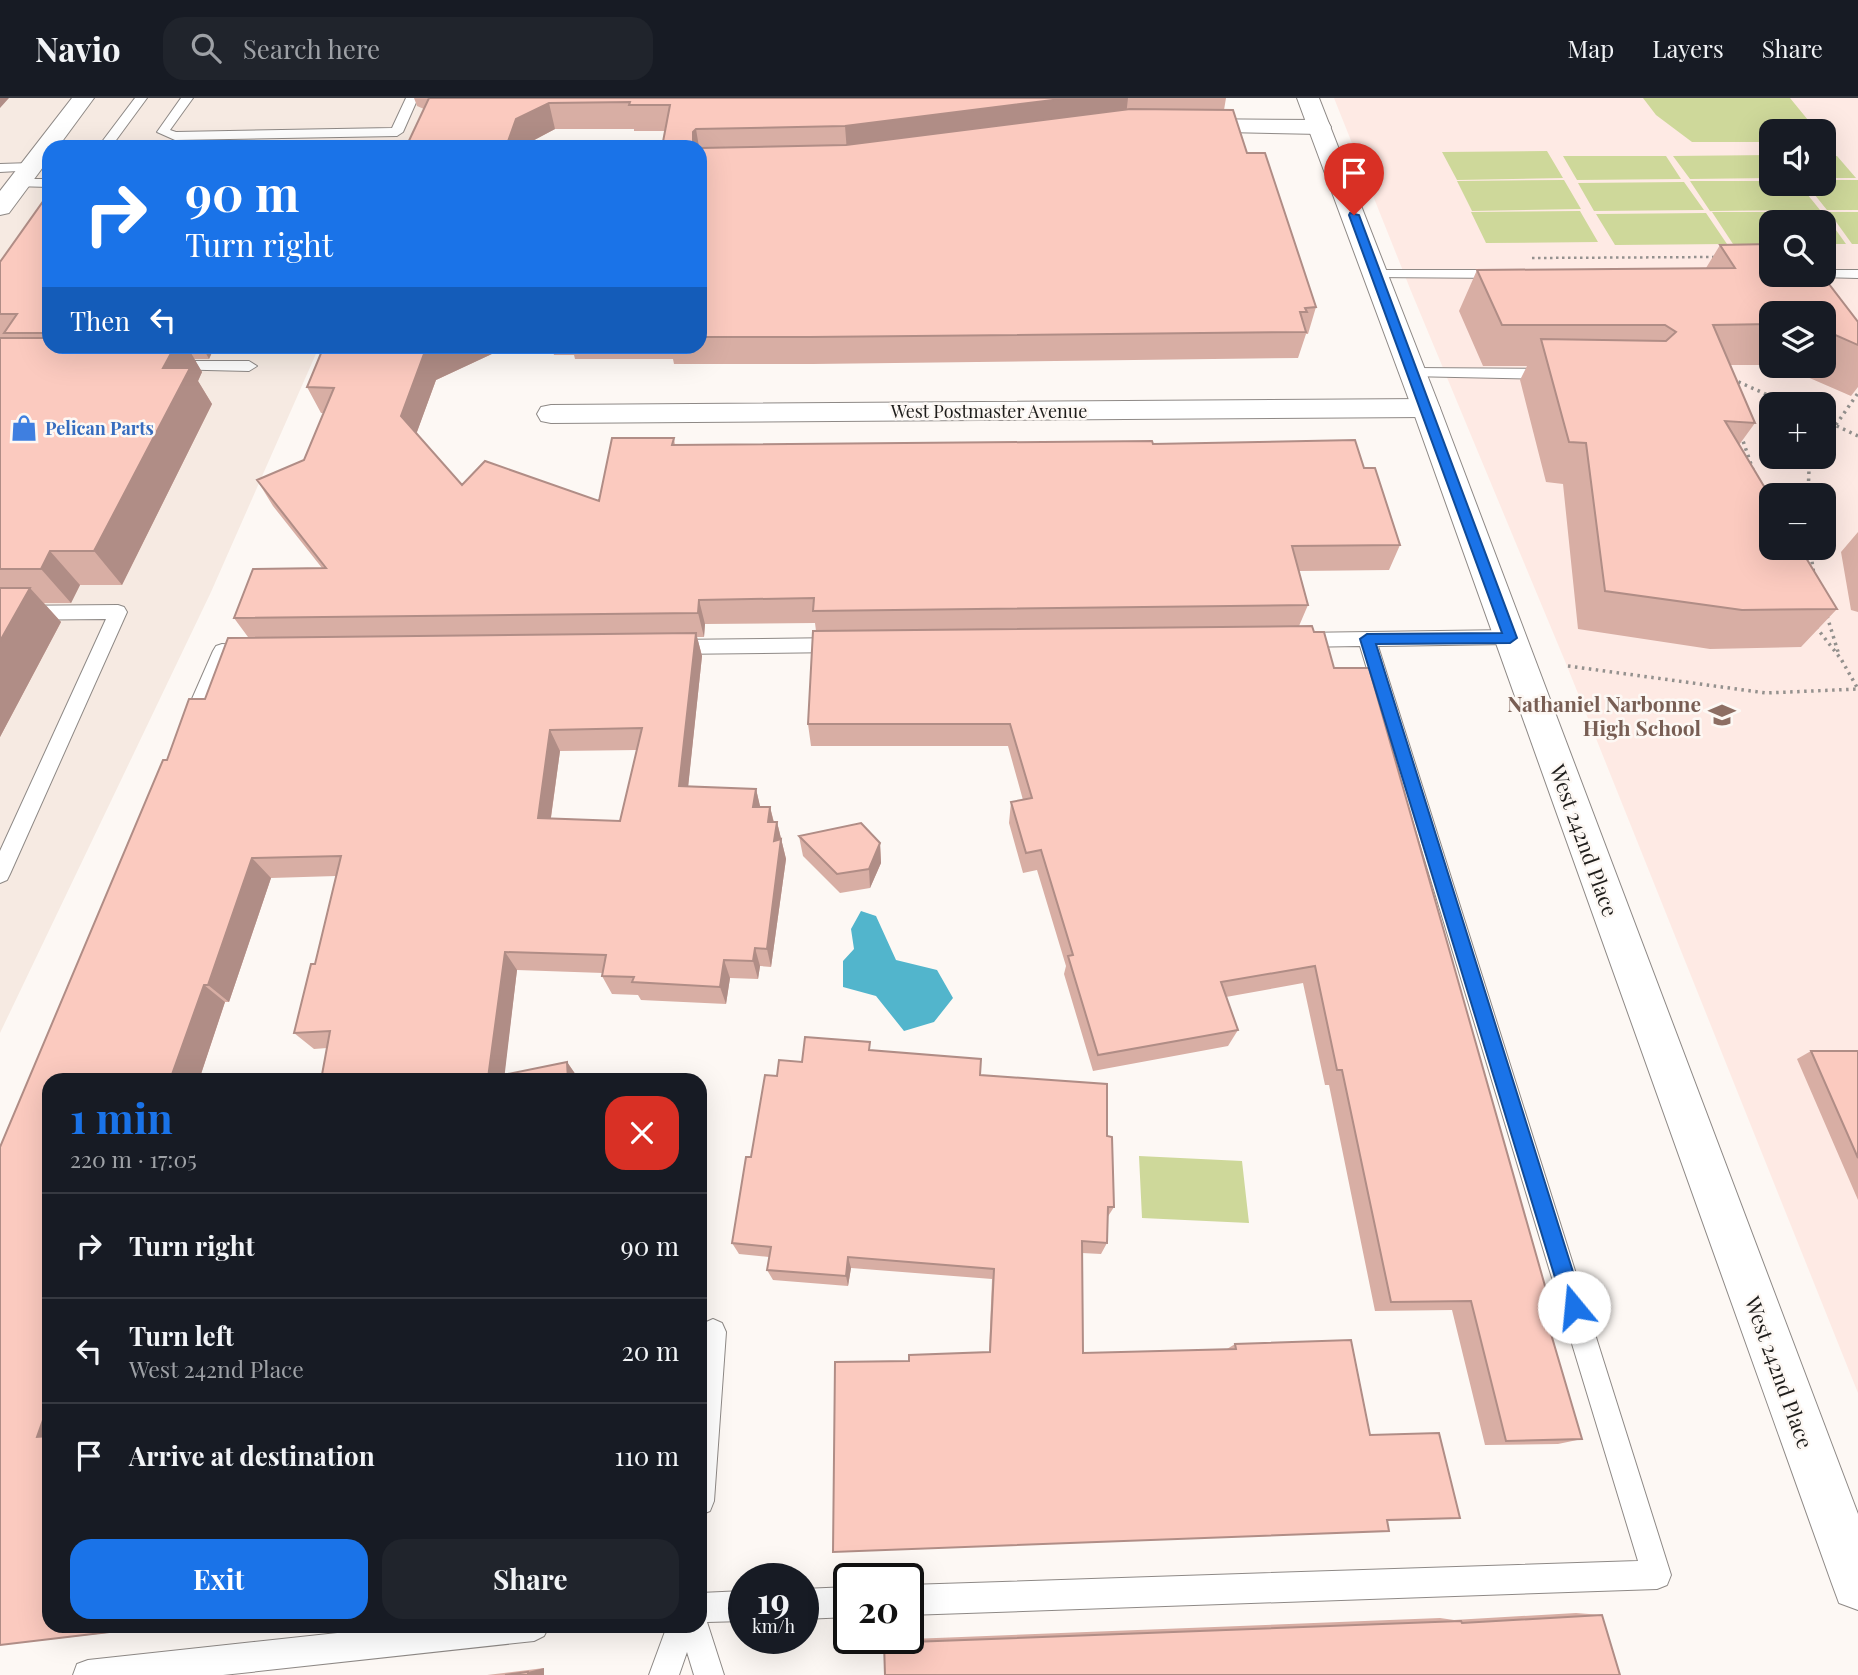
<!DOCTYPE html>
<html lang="en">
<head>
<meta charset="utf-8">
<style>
	body { margin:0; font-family:"Playfair Display",serif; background:#20242c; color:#f1f3f6; height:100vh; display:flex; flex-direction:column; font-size:26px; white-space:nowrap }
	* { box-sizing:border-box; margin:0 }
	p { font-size:23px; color:#9ea1a6 }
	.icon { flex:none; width:38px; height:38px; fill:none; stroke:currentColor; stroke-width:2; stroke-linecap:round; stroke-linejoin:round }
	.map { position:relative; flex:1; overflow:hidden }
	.side { position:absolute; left:42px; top:975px; width:665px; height:560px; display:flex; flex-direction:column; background:#171b24; border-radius:21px; box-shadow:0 7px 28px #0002 }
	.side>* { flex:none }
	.guide { position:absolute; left:42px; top:42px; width:665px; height:214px; border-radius:21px; box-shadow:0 7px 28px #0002; background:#1a73e8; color:#fff; overflow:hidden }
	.buttons { position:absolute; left:1759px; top:21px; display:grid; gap:14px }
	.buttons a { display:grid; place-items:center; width:77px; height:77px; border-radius:14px; background:#171b24; box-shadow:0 7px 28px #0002; font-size:35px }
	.speed { position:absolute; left:728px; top:1465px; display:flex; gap:14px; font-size:35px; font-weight:700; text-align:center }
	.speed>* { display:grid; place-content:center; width:91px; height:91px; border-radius:50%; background:#171b24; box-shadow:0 7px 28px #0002; line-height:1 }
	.speed small { font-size:18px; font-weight:400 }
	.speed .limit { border:4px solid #111; border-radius:10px; background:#fff; color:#111 }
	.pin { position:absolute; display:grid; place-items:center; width:60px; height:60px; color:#fff; margin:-72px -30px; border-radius:50% 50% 50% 0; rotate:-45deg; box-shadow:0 0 7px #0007 }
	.pin .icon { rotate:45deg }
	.me { position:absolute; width:77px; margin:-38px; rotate:343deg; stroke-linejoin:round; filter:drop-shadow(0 0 5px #0008) }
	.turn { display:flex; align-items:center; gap:24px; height:147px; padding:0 28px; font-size:32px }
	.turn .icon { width:91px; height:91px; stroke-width:2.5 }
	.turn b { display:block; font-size:49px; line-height:60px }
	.then { display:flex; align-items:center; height:66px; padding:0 28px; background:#0003; gap:14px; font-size:26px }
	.round { display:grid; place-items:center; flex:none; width:74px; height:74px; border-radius:21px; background:#20242c }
	.overview { display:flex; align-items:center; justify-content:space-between; height:119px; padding:0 28px }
	h1 { font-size:42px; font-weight:700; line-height:52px; color:#1a73e8 }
	.action { display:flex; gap:14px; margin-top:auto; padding:14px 28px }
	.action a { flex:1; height:80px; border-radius:21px; background:#1a73e8; color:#fff; font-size:28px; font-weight:700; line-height:80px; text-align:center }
	.action a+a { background:#20242c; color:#f1f3f6 }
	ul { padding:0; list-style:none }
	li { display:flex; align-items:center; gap:21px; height:105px; padding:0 28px; border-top:2px solid #363941 }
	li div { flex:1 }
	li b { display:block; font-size:26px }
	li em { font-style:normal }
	header { display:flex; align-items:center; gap:42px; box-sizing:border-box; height:98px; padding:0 35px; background:#171b24; border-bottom:2px solid #363941 }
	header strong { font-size:33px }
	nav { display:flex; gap:38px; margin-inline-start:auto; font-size:24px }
	.search { width:490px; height:63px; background:#20242c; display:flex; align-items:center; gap:18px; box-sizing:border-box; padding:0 24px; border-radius:21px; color:#9ea1a6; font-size:26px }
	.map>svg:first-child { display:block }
	.built { fill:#f6eae2 }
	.education { fill:#feeae4; fill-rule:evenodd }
	.green { fill:#ced89a }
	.water { fill:#52b5cc }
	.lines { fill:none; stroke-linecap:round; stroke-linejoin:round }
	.service-casing { stroke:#8e8986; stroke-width:2 }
	.minor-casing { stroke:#8e8986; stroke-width:2 }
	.tertiary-casing { stroke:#8e8986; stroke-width:2 }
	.path-far1 { stroke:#94918e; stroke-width:2.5; stroke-dasharray:2.5 3.5; stroke-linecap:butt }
	.path { stroke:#94918e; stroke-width:3.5; stroke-dasharray:2.5 4.5; stroke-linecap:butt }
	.service { fill:#fff; fill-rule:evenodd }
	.minor { fill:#fff; fill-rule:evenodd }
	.tertiary { fill:#fff; fill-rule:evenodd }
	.wall { fill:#d8aea4; fill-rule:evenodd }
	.shaded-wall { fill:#b08d86 }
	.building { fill:#fbcabf; stroke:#b08d86; stroke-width:2; fill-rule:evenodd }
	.route { fill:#1a73e8; stroke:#114b97; stroke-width:2 }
	.labels { text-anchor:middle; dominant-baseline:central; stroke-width:5; stroke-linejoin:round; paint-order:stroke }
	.far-street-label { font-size:18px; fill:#1e1d1b; stroke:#fdf8f4 }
	.far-shop-label { font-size:18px; font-weight:bold; fill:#366cbe; stroke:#fdf8f4; text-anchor:start }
	.education-label { font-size:21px; font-weight:bold; fill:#785e54; stroke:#fdf8f4; text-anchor:end }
	.street-label { font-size:21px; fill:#1e1d1b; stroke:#fdf8f4 }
</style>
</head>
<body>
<header>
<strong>Navio</strong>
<div class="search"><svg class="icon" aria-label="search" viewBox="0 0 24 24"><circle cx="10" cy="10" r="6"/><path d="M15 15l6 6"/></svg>Search here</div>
<nav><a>Map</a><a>Layers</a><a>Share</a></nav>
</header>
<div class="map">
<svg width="1858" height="1577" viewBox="0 0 1858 1577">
	<rect width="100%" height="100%" fill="#fdf8f4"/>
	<path class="built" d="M0,0H428L406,49H49V248L319,249L211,494L0,935Z"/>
	<path class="education" d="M1334,0H1858V1295L1567,568L1411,193ZM1771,33H1824V86H1771ZM1771,124H1824V177H1771ZM1771,215H1824V268H1771ZM1771,306H1824V359H1771ZM1771,397H1824V450H1771Z"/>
	<path class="green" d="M1643,0H1790L1817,33H1771V44H1692L1656,17Z
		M1547,53L1563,80L1457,82L1442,54Z
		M1771,57V80L1690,81L1673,58Z
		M1563,58H1666L1681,81L1577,82Z
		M1824,58H1837L1856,80H1824Z
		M1564,82L1581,111L1472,113L1457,83Z
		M1824,82H1858V112H1827L1806,86H1824Z
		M1690,83H1771V86H1799L1820,112L1710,113Z
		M1684,84L1704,112L1594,113L1578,85Z
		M1580,113L1598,144L1486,145L1471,114Z
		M1823,114L1846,146H1824V124H1771V146H1733L1712,114Z
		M1829,114H1858V146H1852Z
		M1706,115L1727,146L1615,147L1596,116Z
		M1139,1058L1242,1063L1249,1125L1142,1120Z"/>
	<path class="water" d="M861,813L876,818L896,862L937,872L953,900L934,924L904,933L876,898L843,889V863L854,851L851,831Z"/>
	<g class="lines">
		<defs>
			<path id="service" d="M135,0H147L111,49H98Z
				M181,0H193L170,32L176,34L392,30L406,0H418L403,34L397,38L175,42L157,34Z
				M31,65L37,69L36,72L0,74V66Z
				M19,81H49V89L14,88V82Z
				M1376,172H1503L1510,176L1503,180L1371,179V173Z
				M1824,172H1858V180L1819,179L1817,177H1824Z
				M170,263H249L257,268L249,273L165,271L162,268Z
				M1413,270L1551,271L1559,276L1551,281L1408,278L1405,275Z
				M118,507L124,509L127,514L10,776L7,782L0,785V753L106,521L0,522V508Z
				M1510,532L1516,534L1519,539L1516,544L1510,546L1378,548L1671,1477L1667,1487L1657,1491L908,1517V1487L1638,1463L1360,548L1298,549L1292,547L1289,542L1292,537L1298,535Z
				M839,540L845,542L848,547L845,552L839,554L671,556L665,554L662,549L665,544L671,542Z
				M222,546L257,548L260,553L257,558L228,560L198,631L191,634L184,631L181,626L213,553L216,548Z
				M713,1221L722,1225L726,1234L714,1403L710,1413L700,1417V1234L704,1225Z
				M849,1489V1519L803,1521V1491Z
				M744,1493V1523L707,1524L724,1577H694L687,1554L679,1577H649L667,1528H700V1495Z
				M402,1528H549L544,1538L534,1543L223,1577H73L77,1566L88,1562Z"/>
			<path id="minor" d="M1186,21L1320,22L1328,24L1331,29L1328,34L1320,36L1178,33L1175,28L1178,23Z
				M1426,301L1436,304L1440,310L1436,316L1426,319L551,325L541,323L537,316L541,309L551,307Z"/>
			<path id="tertiary" d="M72,0H94L58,49H49V61L9,115L0,117V93Z
				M1297,0H1319L1440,310L1858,1416V1512L1839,1505L1832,1486L1412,310Z"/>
		</defs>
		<use href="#service" class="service-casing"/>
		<use href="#minor" class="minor-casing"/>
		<use href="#tertiary" class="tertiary-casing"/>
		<path class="path-far1" d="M1532,160L1716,159"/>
		<path class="path" d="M1732,281L1788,306
			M1824,322L1858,338
			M1741,337L1753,372
			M1824,344L1858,295
			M1808,397L1809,372L1816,359
			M1810,450L1814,477
			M1827,518L1839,557
			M1816,529L1841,561L1858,591
			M1568,568L1766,595L1858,591"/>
		<use href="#service" class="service"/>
		<use href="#minor" class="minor"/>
		<use href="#tertiary" class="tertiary"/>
	</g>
	<path class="wall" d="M414,0H1226L1224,12L1247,55L1316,209L1308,236H1306L1298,260L813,266H674L673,261H575L574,257H554L551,248H700V49H662L665,33H634V31H555L523,48L424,11L417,8Z
		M49,95V248H215L209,261H194L202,274L198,283L212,306L122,487H80L71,505H44L61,524L0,639V164Z
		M1720,147L1858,224V289L1851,298L1782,268H1824V215H1771V267H1730L1755,325L1739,347L1837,511L1801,549L1710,551L1578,531L1563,386L1546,384L1520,282L1527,268H1483L1459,213L1477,172L1706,170Z
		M324,248H509L436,282L416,336L462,387L485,363L599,403L612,340H674L675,347L1152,343L1153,346L1355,342L1364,370H1375L1400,447L1389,472L1299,473L1308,507L1299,528H1312L1314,534H1324L1334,570H1369L1549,1202L1542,1205L1582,1341L1558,1346L1485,1347L1452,1212L1375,1213L1329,987H1325L1303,885L1226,899L1238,932L1228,948L1093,973L1064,876L1066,868L1037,772L1023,775L1009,725L1011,704L1023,702L1008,648H811L808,626L813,533H816L815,525L705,526L704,539H697L702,558L688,688L756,691L760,709H770L774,724H777L786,761L771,869L760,868L758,881L730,880L726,906L641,902L638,897L612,896L602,878L603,875L517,872L504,977L567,964L578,980V982H321L327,950L314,951L294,935L311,866H315L336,778L271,780L229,904H225L199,982H49V1528H169L0,1547V1049L163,662H167L189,601H205L228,540L248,539L234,520L253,471L322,470L273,408L257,382L304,362L324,315H321L307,289ZM637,652L620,723L551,720L560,653Z
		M1858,434V514L1851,512L1841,454Z
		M799,738L880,745L881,765L870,790L840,795L803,758Z
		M871,952L980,977L1107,1038L1114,1109L1107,1120V1145L1101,1156L1082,1155L1083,1255L1227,1251L1235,1246L1370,1337L1460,1420L1387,1423L909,1263L989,1254L992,1181L851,1170L848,1188L773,1182L767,1172L769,1159L739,1156L732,1145L751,1059L777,978L802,964Z
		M1811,953H1858V1102L1797,961Z
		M1576,1515L1602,1517L1620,1577L884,1545L886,1542L1440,1520L1454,1522Z
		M544,1570V1577H487Z"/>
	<path class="shaded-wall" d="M0,0H9L0,10Z
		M1069,0H1128L1126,18L847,54L845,28Z
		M549,5L555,31L523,48V49H506L516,21Z
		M696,31L699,49H693V34Z
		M175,248H187L202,274L198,283L212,306L122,487L94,453L163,270Z
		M202,248H215L209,261Z
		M441,248H509L436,282L413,345L401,318L424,256Z
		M50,453L80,487L71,505L41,471Z
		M30,490L61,524L0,639V543Z
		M699,502L705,526L704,539L698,515Z
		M696,535L702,558L686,709L679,688Z
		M550,632L560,653L548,740L538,720Z
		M756,691L761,712L753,709Z
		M770,709L775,730L768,724Z
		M777,724L786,761L771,869L767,851L774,743Z
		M880,745L881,765L870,790L869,771Z
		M252,760L271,780L229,904L208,887Z
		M755,850L760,868L758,881L753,863Z
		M505,854L517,872L504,982L488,980Z
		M724,862L730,880L726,906L720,889Z
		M204,887L225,904L199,982H170Z
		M567,964L578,980V982H568Z
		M848,1159L851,1170L848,1188L846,1178Z
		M49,1305V1341L37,1339Z
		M544,1570V1577H528V1574Z"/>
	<path class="building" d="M429,0H1069L845,28L696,31L693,34V48L694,49H662L670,7H629L630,4L549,5L516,21L506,49H406Z
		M1130,11L1233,12L1247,55H1265L1316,209L1305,210L1307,214H1300L1306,234L810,239H700V50L846,47Z
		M49,95V235H4L17,216H0V164Z
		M1771,146V177H1822L1858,224V247L1824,232V215H1771V226L1713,227L1755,325L1725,323L1771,400V450H1800L1837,511L1742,512L1605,493L1586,345L1569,344L1541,241L1666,243L1676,234L1665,227H1502L1477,172L1735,170L1720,147Z
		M0,240H49V248H175L163,270H190L94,453H50L41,471H0Z
		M324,248H441L424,256L401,318L462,387L485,363L599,403L612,340H674L672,347L1152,343L1153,346L1355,342L1364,370H1375L1400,447L1292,448L1308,507L813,513L814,500L699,502L698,515L234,520L253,471L326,470L257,382L304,362L334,290L307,289Z
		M0,490H30L0,543Z
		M1312,528L1314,534H1324L1334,570H1369L1549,1202H1541L1582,1341L1506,1343L1471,1203L1391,1204L1342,972H1337L1315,868L1221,884L1238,932L1098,957L1068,858L1073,857L1041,752L1026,755L1011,704L1032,700L1010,626H808L813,533Z
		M696,535L679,688L756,691L753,709H770L768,724H777L774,743L781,741L767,851L755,850L753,863L724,862L720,889L632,884L634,879L602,878L606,857L505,854L488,980L567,964L568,982H321L330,933L294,935L311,866H315L341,758L252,760L208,887H204L170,982H49V1305L37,1339L49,1338V1528H160L0,1547V1049L163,662H167L189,601H205L228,540ZM642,630L620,723L538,720L550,632Z
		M861,725L880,745L869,771L837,776L799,738Z
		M805,939L870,944L869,952L981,961L980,977L1107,986V1038L1112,1039L1114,1109H1108L1107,1145L1082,1143L1083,1255L1236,1251L1235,1246L1351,1242L1370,1337L1439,1335L1460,1420L1387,1422L1389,1433L833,1454L835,1264L909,1263V1257L990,1254L994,1171L848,1159L846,1178L767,1172L771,1149L732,1145L746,1059H751L765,977L777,978L779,962L802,964Z
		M1811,953H1858V1060Z
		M1602,1517L1620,1577H885L884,1545L1461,1523L1462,1525Z
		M528,1574V1577H505Z"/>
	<path class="route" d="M1350,115L1359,117L1517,540L1510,545L1376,546L1584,1209L1581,1216L1574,1219L1567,1216L1564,1209L1360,541L1367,536L1502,535L1349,117Z"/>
	<defs>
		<symbol id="shop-bare" viewBox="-9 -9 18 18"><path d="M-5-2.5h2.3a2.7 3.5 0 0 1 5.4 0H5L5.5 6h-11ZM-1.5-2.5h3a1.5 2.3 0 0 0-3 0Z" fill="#3f7fe0" stroke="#fdf8f4" stroke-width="2.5" paint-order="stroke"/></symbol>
		<symbol id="school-bare" viewBox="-9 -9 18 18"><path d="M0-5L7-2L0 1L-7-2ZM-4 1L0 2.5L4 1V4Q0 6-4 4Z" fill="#8d6e63" stroke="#fdf8f4" stroke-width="2.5" paint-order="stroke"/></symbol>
	</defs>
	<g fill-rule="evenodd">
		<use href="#shop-bare" x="5" y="311" width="38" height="38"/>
		<use href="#school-bare" x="1703" y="598" width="38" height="38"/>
	</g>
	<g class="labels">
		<g class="far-street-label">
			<text x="989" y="313">West Postmaster Avenue</text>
		</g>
		<g class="far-shop-label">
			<text x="45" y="330">Pelican Parts</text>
		</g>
		<g class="education-label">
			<text x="1701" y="605">Nathaniel Narbonne<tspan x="1701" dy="24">High School</tspan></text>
		</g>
		<g class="street-label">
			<text transform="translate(1585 742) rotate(70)">West 242nd Place</text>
			<text transform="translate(1780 1274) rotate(70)">West 242nd Place</text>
		</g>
	</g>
</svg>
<div class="buttons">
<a><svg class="icon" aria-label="sound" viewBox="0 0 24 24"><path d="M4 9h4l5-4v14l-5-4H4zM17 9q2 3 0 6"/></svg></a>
<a><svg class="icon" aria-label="search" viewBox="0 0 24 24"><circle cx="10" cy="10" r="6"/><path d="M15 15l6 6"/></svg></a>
<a><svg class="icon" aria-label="layers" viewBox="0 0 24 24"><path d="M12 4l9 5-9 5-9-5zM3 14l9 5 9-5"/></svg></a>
<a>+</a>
<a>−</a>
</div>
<div class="speed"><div>19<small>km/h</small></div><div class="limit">20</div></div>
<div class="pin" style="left:1354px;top:117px;background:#d93025"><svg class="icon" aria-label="arrive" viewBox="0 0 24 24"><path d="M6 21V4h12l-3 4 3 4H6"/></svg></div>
<svg class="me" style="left:1574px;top:1209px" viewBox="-20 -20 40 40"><circle r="19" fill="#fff"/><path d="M0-13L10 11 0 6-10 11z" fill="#1a73e8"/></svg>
<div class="guide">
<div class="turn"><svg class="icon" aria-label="right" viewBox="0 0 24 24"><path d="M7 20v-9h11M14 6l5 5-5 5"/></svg><div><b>90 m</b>Turn right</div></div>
<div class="then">Then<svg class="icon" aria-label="left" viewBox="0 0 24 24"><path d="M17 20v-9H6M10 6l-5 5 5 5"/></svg></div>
</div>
<section class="side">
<div class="overview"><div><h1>1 min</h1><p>220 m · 17:05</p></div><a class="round" style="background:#d93025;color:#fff"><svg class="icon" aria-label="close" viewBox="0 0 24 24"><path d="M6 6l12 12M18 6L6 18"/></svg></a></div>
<ul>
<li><svg class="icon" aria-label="right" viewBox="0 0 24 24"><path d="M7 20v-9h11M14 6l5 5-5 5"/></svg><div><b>Turn right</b></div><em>90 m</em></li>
<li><svg class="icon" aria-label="left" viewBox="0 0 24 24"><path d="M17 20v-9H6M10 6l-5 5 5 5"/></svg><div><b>Turn left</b><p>West 242nd Place</p></div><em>20 m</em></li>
<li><svg class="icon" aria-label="arrive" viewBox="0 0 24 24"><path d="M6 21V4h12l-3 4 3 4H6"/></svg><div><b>Arrive at destination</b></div><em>110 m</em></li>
</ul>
<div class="action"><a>Exit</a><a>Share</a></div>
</section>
</div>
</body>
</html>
